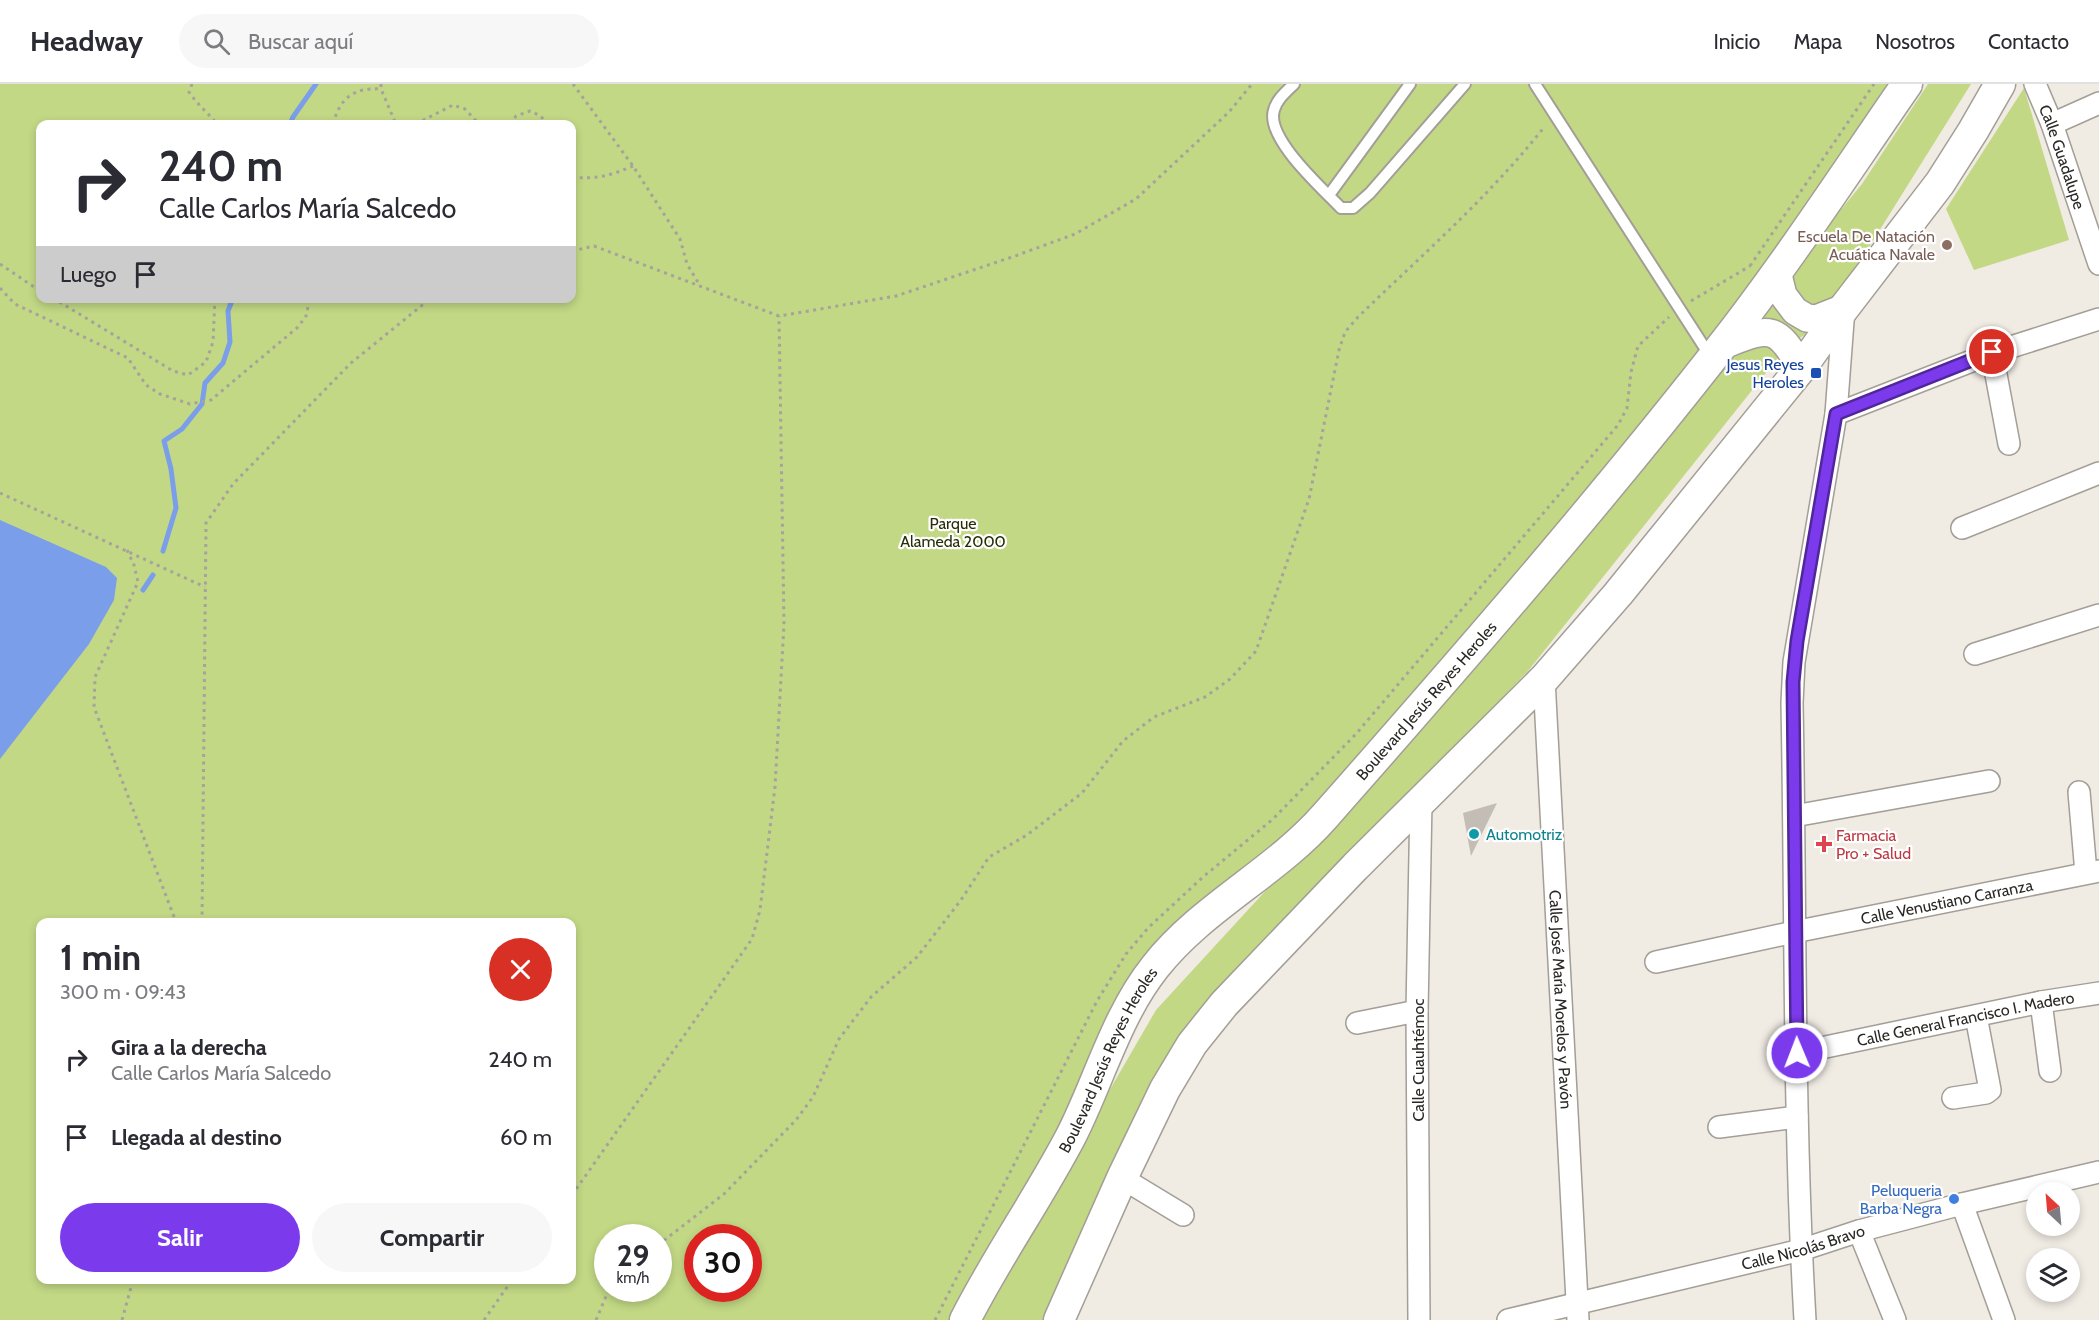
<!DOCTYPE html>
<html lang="es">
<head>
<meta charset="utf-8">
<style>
	body { margin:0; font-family:Cabin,sans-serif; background:#f7f7f7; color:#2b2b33; height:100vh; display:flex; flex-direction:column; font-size:22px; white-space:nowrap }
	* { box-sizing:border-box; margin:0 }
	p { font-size:20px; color:#7c7c81 }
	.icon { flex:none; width:33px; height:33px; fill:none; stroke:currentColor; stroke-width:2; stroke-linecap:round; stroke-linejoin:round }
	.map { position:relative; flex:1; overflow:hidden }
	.sheet { position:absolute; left:36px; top:834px; width:540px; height:366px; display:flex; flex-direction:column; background:#fff; border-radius:12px; box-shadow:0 3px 9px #0003 }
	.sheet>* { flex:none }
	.top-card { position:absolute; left:36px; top:36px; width:540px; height:183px; border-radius:12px; box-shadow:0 3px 9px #0003; background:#fff; color:#2b2b33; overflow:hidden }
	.needle { width:39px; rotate:334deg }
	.fabs { position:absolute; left:2026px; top:1098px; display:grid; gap:12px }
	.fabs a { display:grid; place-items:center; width:54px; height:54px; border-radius:50%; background:#fff; box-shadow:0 3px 9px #0003; font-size:30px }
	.speed { position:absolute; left:594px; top:1140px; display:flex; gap:12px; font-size:30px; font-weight:700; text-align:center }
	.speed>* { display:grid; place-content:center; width:78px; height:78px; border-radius:50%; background:#fff; box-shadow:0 3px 9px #0003; line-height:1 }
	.speed small { font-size:15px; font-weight:400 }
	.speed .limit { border:9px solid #d22; background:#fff; color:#111 }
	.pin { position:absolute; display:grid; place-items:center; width:51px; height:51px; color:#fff; margin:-26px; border:3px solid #fff; border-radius:50%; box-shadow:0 2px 6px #0007 }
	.me { position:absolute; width:66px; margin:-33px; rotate:359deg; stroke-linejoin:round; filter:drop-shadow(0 0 4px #0008) }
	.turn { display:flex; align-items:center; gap:21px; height:126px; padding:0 24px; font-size:27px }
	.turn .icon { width:78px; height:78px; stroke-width:2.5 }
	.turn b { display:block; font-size:42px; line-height:51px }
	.then { display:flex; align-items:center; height:57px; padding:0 24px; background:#0003; gap:12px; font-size:22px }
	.round { display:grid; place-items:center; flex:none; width:63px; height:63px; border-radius:32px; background:#f7f7f7 }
	.head { display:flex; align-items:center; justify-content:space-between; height:102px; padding:0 24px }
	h1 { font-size:36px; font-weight:700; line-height:45px }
	.action { display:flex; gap:12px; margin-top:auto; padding:12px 24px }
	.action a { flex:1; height:69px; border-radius:36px; background:#7c3aed; color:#fff; font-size:24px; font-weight:700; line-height:69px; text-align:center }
	.action a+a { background:#f7f7f7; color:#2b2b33 }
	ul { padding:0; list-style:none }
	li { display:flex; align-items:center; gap:18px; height:78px; padding:0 24px }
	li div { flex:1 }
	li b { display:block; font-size:22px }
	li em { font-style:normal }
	header { display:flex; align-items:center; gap:36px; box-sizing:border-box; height:84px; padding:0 30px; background:#fff; border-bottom:2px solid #e1e1e2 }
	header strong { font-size:28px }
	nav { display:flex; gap:33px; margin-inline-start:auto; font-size:21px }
	.search { width:420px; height:54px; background:#f7f7f7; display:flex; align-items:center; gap:15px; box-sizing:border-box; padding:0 21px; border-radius:33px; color:#7c7c81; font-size:22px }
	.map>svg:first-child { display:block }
	.green { fill:#c2d885; fill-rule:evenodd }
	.water { fill:#7b9eea }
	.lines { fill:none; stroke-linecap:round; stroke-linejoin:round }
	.stream { stroke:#7b9eea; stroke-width:5 }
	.building { fill:#c3bdb6 }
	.service-casing { stroke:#a39e96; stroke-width:14 }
	.minor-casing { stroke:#a39e96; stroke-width:24 }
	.tertiary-casing { stroke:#a39e96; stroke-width:30 }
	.secondary-casing { stroke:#a39e96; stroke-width:33 }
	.path { stroke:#a6a29c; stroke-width:3; stroke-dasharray:3 4.5; stroke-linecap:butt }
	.service { stroke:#fff; stroke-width:10 }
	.minor { stroke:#fff; stroke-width:21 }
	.tertiary { stroke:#fff; stroke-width:27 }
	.secondary { stroke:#fff; stroke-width:30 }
	.route-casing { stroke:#51269a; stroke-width:15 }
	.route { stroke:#7c3aed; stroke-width:10 }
	.education-dot { fill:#8d6e63; stroke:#fff; stroke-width:2 }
	.transit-dot { fill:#1a4fb4; stroke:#fff; stroke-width:2 }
	.culture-dot { fill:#0f9aa8; stroke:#fff; stroke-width:2 }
	.health-dot { fill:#e0444e; stroke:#fff; stroke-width:2 }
	.shop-dot { fill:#3f7fe0; stroke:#fff; stroke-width:2 }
	.labels { text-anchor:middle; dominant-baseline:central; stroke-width:4.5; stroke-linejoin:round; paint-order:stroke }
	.street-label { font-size:16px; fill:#2a2825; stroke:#fff }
	.education-label { font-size:16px; fill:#785e54; stroke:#fff; text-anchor:end }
	.transit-label { font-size:16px; fill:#164399; stroke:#fff; text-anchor:end }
	.park-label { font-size:16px; fill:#262e07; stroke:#fff }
	.culture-label { font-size:16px; fill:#0d838f; stroke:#fff; text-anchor:start }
	.health-label { font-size:16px; fill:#be3a42; stroke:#fff; text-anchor:start }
	.shop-label { font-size:16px; fill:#366cbe; stroke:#fff; text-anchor:end }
</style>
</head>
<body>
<header>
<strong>Headway</strong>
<div class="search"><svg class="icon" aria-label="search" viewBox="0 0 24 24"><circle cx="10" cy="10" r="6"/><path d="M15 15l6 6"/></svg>Buscar aquí</div>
<nav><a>Inicio</a><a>Mapa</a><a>Nosotros</a><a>Contacto</a></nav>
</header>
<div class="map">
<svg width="2099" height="1236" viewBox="0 0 2099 1236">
	<rect width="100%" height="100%" fill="#f0ebe3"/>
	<path class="green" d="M0,0H1897L1741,216L1535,468L1323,718L1147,876L1050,1084L954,1236H0ZM40,40H572V214H40ZM40,838H572V1196H40ZM608,1154H658V1204H608ZM698,1154H748V1204H698Z
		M1928,0H1971L1819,243L1789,260L1528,587L1177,954L1052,1236H981L1047,1114L1156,926L1550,497L1679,339L1769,213L1862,100Z
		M2024,4L2069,156L1974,186L1946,125Z"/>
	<path class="water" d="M0,436L106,483L117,494L114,516L89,560L0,675Z"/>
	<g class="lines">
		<path class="stream" d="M290,40L293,33L316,0
			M163,467L176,424L171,385L164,357L182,345L202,320L205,299L223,279L230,258L228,227L233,214
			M143,506L153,491"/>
	</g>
	<path class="building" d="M1497,719L1471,772L1463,729Z"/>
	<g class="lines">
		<defs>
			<path id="service" d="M1294,0C1286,8 1277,15 1274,26C1265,54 1323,105 1341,124H1353L1370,109L1465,0
				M1535,0L1710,272
				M1329,111L1410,0"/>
			<g id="minor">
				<path id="s1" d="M2035,0L2052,40L2099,180"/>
				<path d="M2052,40L2099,19"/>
				<path d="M1992,269L2009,360"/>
				<path d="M1836,330L1992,269L2099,235"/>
				<path d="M1962,444L2099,389"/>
				<path d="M1975,570L2099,531"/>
				<path id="s2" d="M1544,595L1578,1236"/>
				<path d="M2079,708L2086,789"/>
				<path d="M1794,732L1989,697"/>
				<path id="s3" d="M1656,878L1794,848L2099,787"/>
				<path d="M2041,918L2050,987"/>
				<path d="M1357,939L1417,927"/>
				<path id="s4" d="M1797,969L2041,918L2099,909"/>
				<path d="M1953,1014L1986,1009L1990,1006L1976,932"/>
				<path d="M1719,1043L1797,1033"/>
				<path d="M1122,1094L1183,1131"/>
				<path d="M1962,1120L2004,1236"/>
				<path d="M1859,1147L1895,1236"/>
				<path d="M1419,1236L1417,927L1421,717"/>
				<path id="s5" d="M1508,1236L1801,1166L1859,1147L1962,1120L2099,1088"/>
				<path d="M1805,1236C1793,1031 1796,825 1792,619L1794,578L1836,330L1844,224"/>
			</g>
			<path id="tertiary" d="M1777,187L1783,211L1795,227L1807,234L1816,235L1844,224
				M1723,261C1768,244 1776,238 1801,284"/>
			<g id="secondary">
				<path id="s6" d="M965,1236C997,1173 1038,1115 1071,1052C1099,997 1116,932 1155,883C1202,823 1275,789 1325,732C1460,579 1595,424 1721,263C1787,179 1846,88 1907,0"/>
				<path d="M1059,1236L1122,1094L1165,1005L1192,960L1224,920L1355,783L1544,595L1618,510L1801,284L1844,224L1940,99L1973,47L2000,0"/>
			</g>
		</defs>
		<use href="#service" class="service-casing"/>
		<use href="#minor" class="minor-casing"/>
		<use href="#tertiary" class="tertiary-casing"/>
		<use href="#secondary" class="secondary-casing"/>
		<path class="path" d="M192,0L189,8C197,20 208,29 217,40
			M381,0V5L395,38L404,40
			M573,0L633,82L680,155L687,180L699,200
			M333,40C340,14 354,3 381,5
			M416,40L453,21L465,25L479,40
			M510,40L516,32L530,27L541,32L546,40
			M572,93C595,96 612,91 633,82
			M572,167L594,162L779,232L896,212L1015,172L1075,150L1136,115L1229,28L1252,0
			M0,180L40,207
			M1750,182L1874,0
			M0,204L15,220L128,274L146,301L160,310L190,320L211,316L298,243L306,232L310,214
			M53,214L173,287L188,291L206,278L213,258L215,214
			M1691,217L1750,182
			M0,409L205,503
			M127,466L134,481L138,498L95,593L94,623L176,838
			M202,838L206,439L233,400L351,279L431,214
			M572,1111L752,855L760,826L775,703L784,540L779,232
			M658,1161L724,1110L796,1036L813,1013L839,955L871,913L917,873L961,816L989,773L1027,751L1082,709L1123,657L1154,633L1205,613L1230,595L1256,567L1309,415L1339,266L1345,248L1358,233C1422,171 1490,112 1545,42
			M122,1236L133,1196
			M484,1236L512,1196
			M596,1236L607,1210L613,1204
			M935,1236L1097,917L1126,870L1148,844L1203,793L1273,735L1356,650L1618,341L1627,324L1631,288L1638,262L1669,233"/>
		<use href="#service" class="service"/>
		<use href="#minor" class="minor"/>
		<use href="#tertiary" class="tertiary"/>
		<use href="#secondary" class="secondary"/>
	</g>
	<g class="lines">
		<defs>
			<path id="route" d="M1797,969L1793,598L1797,557L1836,330L1992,268"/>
		</defs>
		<use href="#route" class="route-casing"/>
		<use href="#route" class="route"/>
	</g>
	<circle class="education-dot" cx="1947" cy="161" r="6"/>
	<rect class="transit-dot" x="1810" y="283" width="12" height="12" rx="3"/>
	<circle class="culture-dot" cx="1474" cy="750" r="6"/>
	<path class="health-dot" d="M1821 751h6v6h6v6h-6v6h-6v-6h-6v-6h6z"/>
	<circle class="shop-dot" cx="1954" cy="1115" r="6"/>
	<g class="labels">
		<g class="street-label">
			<text stroke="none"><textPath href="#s1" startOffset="78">Calle Guadalupe</textPath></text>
			<text stroke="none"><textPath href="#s6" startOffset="783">Boulevard Jesús Reyes Heroles</textPath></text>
			<text stroke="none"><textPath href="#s3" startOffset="297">Calle Venustiano Carranza</textPath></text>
			<text stroke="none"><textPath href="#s2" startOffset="321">Calle José María Morelos y Pavón</textPath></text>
			<text stroke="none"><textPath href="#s4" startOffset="172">Calle General Francisco I. Madero</textPath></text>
			<text transform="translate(1418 976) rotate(-90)">Calle Cuauhtémoc</text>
			<text stroke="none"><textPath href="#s6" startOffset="297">Boulevard Jesús Reyes Heroles</textPath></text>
			<text stroke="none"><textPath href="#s5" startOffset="304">Calle Nicolás Bravo</textPath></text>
		</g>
		<g class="education-label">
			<text x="1935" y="152">Escuela De Natación<tspan x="1935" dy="18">Acuática Navale</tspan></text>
		</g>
		<g class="transit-label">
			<text x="1804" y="280">Jesus Reyes<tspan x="1804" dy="18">Heroles</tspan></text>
		</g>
		<g class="park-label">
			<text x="953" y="439">Parque<tspan x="953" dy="18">Alameda 2000</tspan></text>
		</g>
		<g class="culture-label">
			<text x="1486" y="750">Automotriz</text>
		</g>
		<g class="health-label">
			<text x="1836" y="751">Farmacia<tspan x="1836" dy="18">Pro + Salud</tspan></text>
		</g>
		<g class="shop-label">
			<text x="1942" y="1106">Peluqueria<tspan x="1942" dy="18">Barba Negra</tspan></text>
		</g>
	</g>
</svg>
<div class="fabs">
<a><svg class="needle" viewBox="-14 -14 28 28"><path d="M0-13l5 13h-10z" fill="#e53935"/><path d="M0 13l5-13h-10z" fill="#7c7c81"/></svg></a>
<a><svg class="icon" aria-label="layers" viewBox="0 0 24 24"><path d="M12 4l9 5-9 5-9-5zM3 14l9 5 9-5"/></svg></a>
</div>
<div class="speed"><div>29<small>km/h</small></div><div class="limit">30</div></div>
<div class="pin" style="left:1992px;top:268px;background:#d93025"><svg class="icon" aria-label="arrive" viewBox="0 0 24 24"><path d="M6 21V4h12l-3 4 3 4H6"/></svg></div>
<svg class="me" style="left:1797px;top:969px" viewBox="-20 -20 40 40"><circle r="17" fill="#7c3aed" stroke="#fff" stroke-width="3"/><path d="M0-11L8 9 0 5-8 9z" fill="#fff"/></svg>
<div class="top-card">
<div class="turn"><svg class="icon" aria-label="right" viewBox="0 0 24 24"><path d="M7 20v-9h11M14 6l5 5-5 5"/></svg><div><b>240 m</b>Calle Carlos María Salcedo</div></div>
<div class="then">Luego<svg class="icon" aria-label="arrive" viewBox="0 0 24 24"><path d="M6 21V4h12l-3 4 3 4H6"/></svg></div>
</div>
<section class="sheet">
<div class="head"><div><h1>1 min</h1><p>300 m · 09:43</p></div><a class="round" style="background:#d93025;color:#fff"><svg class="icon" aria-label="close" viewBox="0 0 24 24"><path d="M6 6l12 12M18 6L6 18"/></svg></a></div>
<ul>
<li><svg class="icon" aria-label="right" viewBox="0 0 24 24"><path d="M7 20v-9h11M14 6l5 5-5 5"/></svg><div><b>Gira a la derecha</b><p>Calle Carlos María Salcedo</p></div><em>240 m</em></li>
<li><svg class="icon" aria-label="arrive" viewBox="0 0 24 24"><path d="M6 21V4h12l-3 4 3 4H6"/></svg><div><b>Llegada al destino</b></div><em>60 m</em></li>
</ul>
<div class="action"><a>Salir</a><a>Compartir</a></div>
</section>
</div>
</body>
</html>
